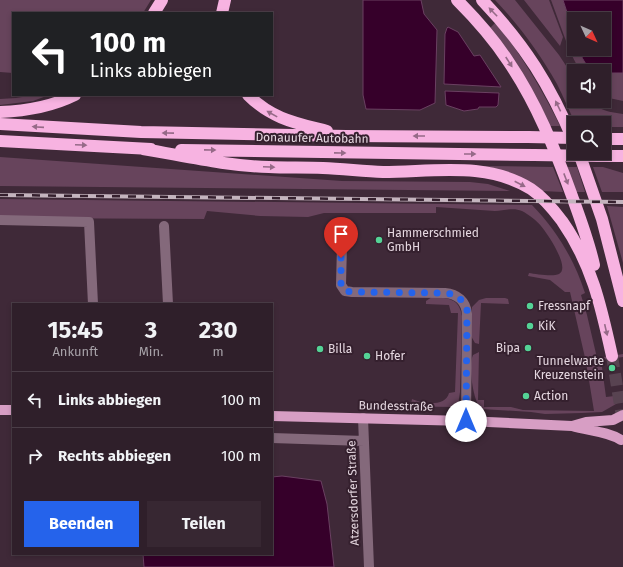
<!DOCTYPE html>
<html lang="de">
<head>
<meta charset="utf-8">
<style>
	body { margin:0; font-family:"Fira Sans",sans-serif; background:#372732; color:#f1f3f6; height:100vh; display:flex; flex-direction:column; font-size:15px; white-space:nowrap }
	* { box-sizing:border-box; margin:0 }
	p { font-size:13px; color:#a7a2a8 }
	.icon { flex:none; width:22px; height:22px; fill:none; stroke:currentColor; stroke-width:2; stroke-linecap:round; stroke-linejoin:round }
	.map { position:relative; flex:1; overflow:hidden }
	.drawer { position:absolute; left:12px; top:303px; width:261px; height:252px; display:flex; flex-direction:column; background:#2f1f2a; border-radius:0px; box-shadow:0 2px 6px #0003,0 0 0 1px #4a3d47 }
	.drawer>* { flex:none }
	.top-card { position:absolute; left:12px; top:12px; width:261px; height:84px; border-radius:0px; box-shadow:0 2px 6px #0003,0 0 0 1px #4a3d47; background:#202124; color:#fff; overflow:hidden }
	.needle { width:26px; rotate:134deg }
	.fabs { position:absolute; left:567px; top:12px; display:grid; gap:8px }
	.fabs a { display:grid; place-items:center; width:44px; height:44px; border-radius:0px; background:#2f1f2a; box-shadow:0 2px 6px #0003,0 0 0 1px #4a3d47; font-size:20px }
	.pin { position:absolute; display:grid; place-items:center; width:34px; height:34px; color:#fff; margin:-41px -17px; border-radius:50% 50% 50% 0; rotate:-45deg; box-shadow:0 0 4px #0007 }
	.pin .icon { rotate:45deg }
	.me { position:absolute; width:44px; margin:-22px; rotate:0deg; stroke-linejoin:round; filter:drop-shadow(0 0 3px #0008) }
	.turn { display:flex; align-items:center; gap:14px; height:84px; padding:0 12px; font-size:18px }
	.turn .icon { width:52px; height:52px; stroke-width:2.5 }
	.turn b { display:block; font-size:28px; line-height:34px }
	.eta { display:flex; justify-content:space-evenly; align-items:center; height:68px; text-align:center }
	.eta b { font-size:24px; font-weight:700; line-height:28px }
	.button { display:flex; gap:8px; margin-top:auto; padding:8px 12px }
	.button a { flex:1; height:46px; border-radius:0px; background:#2563eb; color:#fff; font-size:16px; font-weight:700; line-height:46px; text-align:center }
	.button a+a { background:#372732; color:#f1f3f6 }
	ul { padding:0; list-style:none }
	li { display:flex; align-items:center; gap:12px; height:56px; padding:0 12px; border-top:1px solid #4a3d47 }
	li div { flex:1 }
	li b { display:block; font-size:15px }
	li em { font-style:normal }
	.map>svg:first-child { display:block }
	.green { fill:#67445c }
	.water { fill:#36002a; stroke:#6a4061 }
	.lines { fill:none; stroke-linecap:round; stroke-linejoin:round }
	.highway-tunnel { stroke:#584351; stroke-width:12; stroke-dasharray:12 6; stroke-linecap:butt }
	.minor { stroke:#84697b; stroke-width:10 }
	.major { stroke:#d79ec4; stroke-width:10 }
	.highway { stroke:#f7b3e1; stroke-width:12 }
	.rail-casing { stroke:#c4b4be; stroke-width:4 }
	.rail { stroke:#35202e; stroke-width:2.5; stroke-dasharray:8; stroke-linecap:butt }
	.highway-bridge { stroke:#f7b3e1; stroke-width:12 }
	.oneway { fill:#966a88 }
	.route { stroke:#2563eb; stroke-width:7; stroke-dasharray:0 12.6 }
	.poi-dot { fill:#54d396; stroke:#35202e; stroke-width:1.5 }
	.labels { text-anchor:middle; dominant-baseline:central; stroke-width:4; stroke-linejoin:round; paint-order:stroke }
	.street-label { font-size:12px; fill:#e5d7e0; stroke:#35202e }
	.poi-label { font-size:12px; fill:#e5d7e0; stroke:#35202e; text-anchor:start }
</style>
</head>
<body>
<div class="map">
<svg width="623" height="567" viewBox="0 0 623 567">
	<rect width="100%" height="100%" fill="#3f2938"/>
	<path class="green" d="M0,0H151L143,13H13V73L0,72Z
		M495,0H515L559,55L574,78V101H590C600,111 610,112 623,114V127H604V123H575C569,110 563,96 557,84C540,54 519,25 495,0Z
		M524,0H549L563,37L560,46Z
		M551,0H563L574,34V49H579L587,67L597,71H580L570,52Z
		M496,22C522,57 541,87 560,126H549L490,28Z
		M604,73H623V101L609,98L604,95Z
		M35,95H49L33,101L0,105V99L16,98Z
		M0,157L342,181L470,182L488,184L510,191L0,186Z
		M485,166L553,167L563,192L541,191L483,167Z
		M567,167H577L585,192H576Z
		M593,167H603L623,173V192H602Z
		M0,199L532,205C557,231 574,259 585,293L581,295L587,315L597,358L623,354V357L601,360L606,397L623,395V400L602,412L582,413L545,414L531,412L481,409C473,401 468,365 473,355L479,352L478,400H484V407H511L523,410L594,411L586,362L570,292H565L550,280L528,276L529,273C536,274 553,277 559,274C571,268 547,233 541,226C537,221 528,214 522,211C513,207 503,211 495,211C475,210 456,208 436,207V213H324L308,217L260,216L207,211L204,219L0,218Z
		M607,206L623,207V263Z
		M432,297C448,298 459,298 462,316L460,392L458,405L455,407L380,406V404L411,405L412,399C422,404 446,407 449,393L455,392L458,313H451L449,305L426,304V301Z
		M486,298H505L508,299L509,304L481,303L479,344L475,343L471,336L472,307L479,300Z"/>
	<path class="water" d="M363,0H421L424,14L437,30L435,103L420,110L366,109L363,95Z
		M563,0H623V73H604V71C589,71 583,63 579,49H604V19H574V34Z
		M448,27L458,32L474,56L480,55L501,87L444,84L445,34L447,28Z
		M445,91L499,93L498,105L496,107H479L478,109L464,111L446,105Z
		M282,476L321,481L327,504L334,567H144L143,554H272V477Z"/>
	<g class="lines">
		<path class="highway-tunnel" d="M612,356L623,423"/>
		<path class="minor" d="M0,220L89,222L93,304
			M164,226L168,304
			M342,245L341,285L345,291L352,292L445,293C457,294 466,301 467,314L466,421
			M363,418L369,567
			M272,438L364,441"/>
		<path class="major" d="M0,410H13
			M272,416L466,421L572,426C588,431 607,431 621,440
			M572,426L586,422L613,420L623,415"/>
		<path class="highway" d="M457,0C476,19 493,38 508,61C536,102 555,149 572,196C580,218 589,242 594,265
			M482,0C525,45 550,85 574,142
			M154,13L162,0
			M222,13L225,0
			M248,95C272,119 296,123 327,131
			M0,112C27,111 51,107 75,95
			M0,124L141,132L346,136L528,137
			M604,139H623
			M0,141L151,149
			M143,149C185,156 226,166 269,167C287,168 305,167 323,168C343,169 363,171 383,172C432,172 487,161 531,189C543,197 553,209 562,221C592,264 601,306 612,356
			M181,150L534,155
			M579,153L602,219L623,301
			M598,156H623"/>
		<defs>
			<path id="rail" d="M0,195L623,202"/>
		</defs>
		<use href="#rail" class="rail-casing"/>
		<use href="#rail" class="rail"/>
		<path class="highway-bridge" d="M528,137L574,138
			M534,155L598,156"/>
	</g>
	<defs><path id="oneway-solid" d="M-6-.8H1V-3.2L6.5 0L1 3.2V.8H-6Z"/></defs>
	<g class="oneway">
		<use href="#oneway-solid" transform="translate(493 12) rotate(-134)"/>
		<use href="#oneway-solid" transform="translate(509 62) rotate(57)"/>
		<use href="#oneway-solid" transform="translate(558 106) rotate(-116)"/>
		<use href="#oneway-solid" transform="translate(272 114) rotate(-151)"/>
		<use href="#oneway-solid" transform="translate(38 127) rotate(-176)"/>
		<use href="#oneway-solid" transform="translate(168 133) rotate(-179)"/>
		<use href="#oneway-solid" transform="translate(419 136) rotate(-180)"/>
		<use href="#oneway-solid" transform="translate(81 145) rotate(3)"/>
		<use href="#oneway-solid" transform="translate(210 150) rotate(1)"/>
		<use href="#oneway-solid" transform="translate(340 153) rotate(1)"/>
		<use href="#oneway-solid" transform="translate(470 154)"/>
		<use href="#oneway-solid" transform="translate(269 167) rotate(2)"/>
		<use href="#oneway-solid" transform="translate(566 179) rotate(69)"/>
		<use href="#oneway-solid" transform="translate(520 184) rotate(27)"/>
		<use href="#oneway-solid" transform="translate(606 330) rotate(77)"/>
	</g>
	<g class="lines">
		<path class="route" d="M341,258V285L346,291L352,292L445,293C456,294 463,299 467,310L466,421"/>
	</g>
	<g class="poi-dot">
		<circle cx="379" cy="240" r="4"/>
		<circle cx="530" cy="306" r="4"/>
		<circle cx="530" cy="326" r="4"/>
		<circle cx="528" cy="348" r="4"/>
		<circle cx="320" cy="349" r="4"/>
		<circle cx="367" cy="356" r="4"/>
		<circle cx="612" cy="368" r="4"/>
		<circle cx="526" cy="396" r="4"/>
	</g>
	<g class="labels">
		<g class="street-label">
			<text transform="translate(312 138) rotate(1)">Donauufer Autobahn</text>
			<text transform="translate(396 406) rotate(1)">Bundesstraße</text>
			<text transform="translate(353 493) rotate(-92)">Atzersdorfer Straße</text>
		</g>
		<g class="poi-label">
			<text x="387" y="233">Hammerschmied<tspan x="387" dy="14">GmbH</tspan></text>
			<text x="538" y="306">Fressnapf</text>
			<text x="538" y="326">KiK</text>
			<text x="520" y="348" text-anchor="end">Bipa</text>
			<text x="328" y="349">Billa</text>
			<text x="375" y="356">Hofer</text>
			<text x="604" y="361" text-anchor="end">Tunnelwarte<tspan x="604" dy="14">Kreuzenstein</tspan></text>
			<text x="534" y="396">Action</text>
		</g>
	</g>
</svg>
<div class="fabs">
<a><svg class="needle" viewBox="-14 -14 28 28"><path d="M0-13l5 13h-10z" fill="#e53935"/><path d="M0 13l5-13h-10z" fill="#a7a2a8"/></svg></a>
<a><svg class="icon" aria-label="sound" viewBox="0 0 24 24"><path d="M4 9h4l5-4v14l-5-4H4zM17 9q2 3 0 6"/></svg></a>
<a><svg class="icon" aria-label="search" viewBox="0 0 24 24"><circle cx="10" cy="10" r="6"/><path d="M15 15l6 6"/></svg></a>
</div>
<div class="pin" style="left:341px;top:258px;background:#d93025"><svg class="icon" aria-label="arrive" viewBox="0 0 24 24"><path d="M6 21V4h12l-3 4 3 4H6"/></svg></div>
<svg class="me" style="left:466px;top:421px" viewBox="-20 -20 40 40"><circle r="19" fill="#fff"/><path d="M0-13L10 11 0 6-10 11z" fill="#2563eb"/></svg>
<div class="top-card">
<div class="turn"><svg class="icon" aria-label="left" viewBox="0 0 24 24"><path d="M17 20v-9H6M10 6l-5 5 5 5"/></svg><div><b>100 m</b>Links abbiegen</div></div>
</div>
<section class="drawer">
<div class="eta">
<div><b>15:45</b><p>Ankunft</p></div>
<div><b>3</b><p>Min.</p></div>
<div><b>230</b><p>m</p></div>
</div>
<ul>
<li><svg class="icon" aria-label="left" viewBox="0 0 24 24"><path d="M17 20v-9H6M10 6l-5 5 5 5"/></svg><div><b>Links abbiegen</b></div><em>100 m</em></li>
<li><svg class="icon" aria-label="right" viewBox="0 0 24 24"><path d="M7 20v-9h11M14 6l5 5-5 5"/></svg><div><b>Rechts abbiegen</b></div><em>100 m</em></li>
</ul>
<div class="button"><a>Beenden</a><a>Teilen</a></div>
</section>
</div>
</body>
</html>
